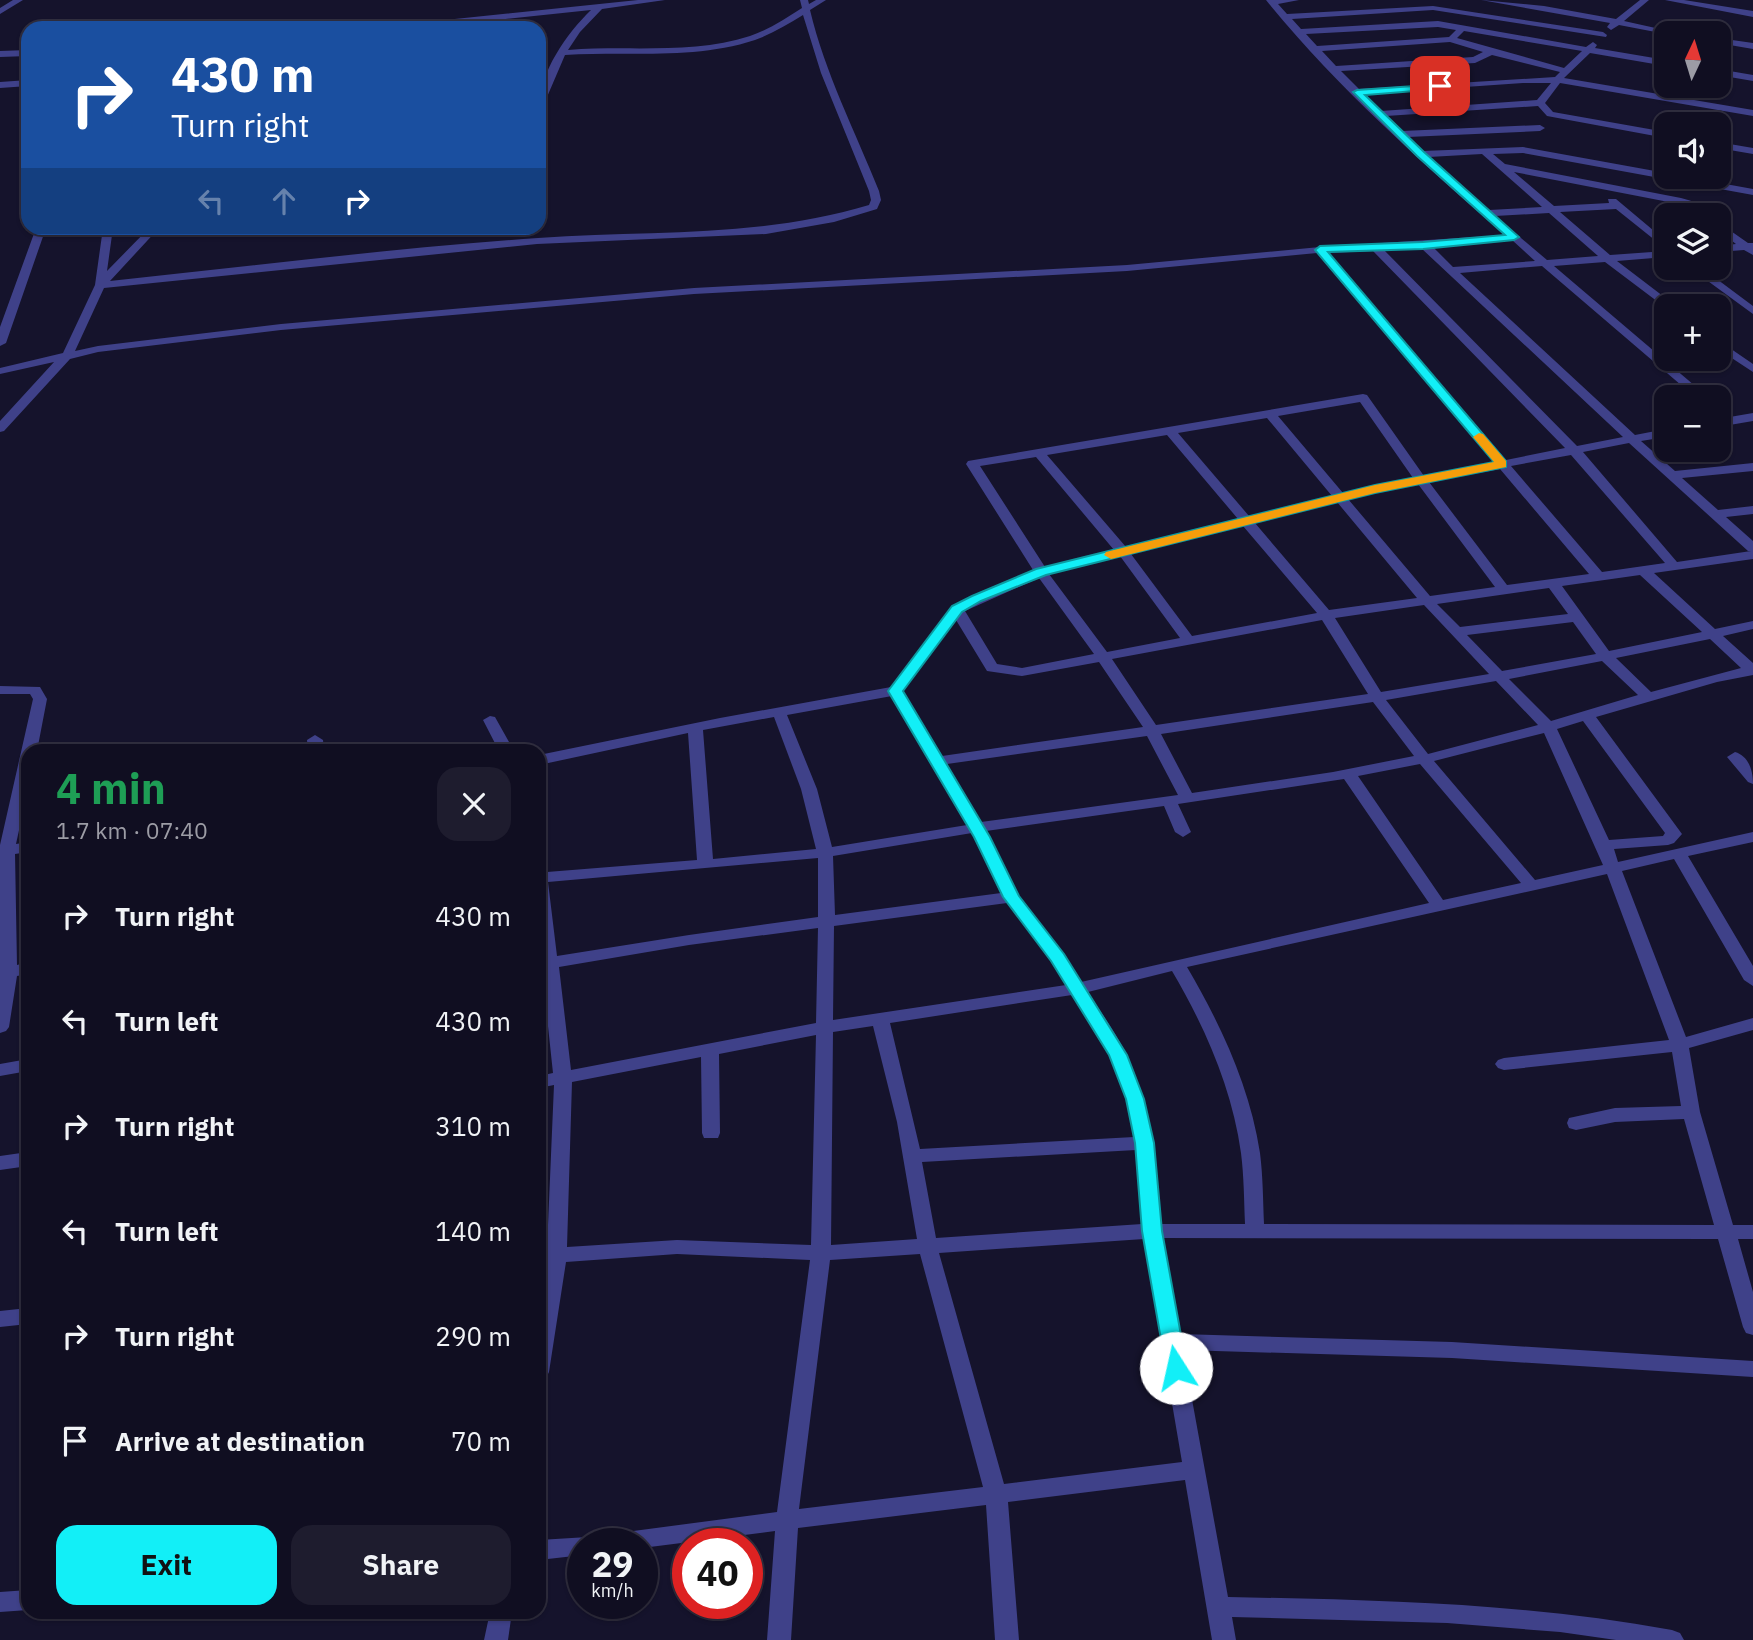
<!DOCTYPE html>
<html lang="en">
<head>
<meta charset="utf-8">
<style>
	body { margin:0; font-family:"IBM Plex Sans",sans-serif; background:#1e1c2e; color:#f1f3f6; height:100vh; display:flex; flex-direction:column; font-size:26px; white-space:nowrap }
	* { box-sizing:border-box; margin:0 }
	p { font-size:23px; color:#9c9ca5 }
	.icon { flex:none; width:38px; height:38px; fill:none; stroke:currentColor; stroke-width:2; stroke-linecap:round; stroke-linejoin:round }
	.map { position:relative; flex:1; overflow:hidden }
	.panel { position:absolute; left:21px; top:744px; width:525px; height:875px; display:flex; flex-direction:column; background:#100e21; border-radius:21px; box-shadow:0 2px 5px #0004,0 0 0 2px #302e3f }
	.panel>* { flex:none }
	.hud { position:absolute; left:21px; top:21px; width:525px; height:214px; border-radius:21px; box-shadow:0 2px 5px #0004,0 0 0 2px #302e3f; background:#1a4fa0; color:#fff; overflow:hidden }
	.needle { width:46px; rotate:4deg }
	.controls { position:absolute; left:1654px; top:21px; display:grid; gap:14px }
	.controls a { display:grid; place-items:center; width:77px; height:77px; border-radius:14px; background:#100e21; box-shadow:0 2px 5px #0004,0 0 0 2px #302e3f; font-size:35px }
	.speed { position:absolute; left:567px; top:1528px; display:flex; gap:14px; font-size:35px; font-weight:700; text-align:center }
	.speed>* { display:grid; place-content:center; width:91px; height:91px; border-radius:50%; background:#100e21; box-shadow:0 2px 5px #0004,0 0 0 2px #302e3f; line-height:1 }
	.speed small { font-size:18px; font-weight:400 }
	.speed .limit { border:10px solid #d22; background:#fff; color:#111 }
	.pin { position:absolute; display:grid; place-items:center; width:60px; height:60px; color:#fff; margin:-30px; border-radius:14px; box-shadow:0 4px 10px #0006 }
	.me { position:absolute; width:77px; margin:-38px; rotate:350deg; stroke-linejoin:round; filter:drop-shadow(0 0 5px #0008) }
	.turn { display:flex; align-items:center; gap:24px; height:147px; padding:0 35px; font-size:32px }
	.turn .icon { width:91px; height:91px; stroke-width:2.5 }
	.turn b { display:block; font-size:49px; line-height:60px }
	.lanes { display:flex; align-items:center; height:66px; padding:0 35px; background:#0003; justify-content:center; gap:35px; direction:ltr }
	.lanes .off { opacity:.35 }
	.round { display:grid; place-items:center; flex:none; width:74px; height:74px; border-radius:21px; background:#1e1c2e }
	.head { display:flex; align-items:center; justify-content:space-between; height:119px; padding:0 35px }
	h1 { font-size:42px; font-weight:800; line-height:52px; color:#1e9e55 }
	.button { display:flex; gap:14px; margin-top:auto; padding:14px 35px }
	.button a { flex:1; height:80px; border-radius:21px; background:#12eff7; color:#111; font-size:28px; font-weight:800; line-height:80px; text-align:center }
	.button a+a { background:#1e1c2e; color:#f1f3f6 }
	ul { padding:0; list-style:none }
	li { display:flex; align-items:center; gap:21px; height:105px; padding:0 35px }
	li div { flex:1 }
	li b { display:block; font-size:26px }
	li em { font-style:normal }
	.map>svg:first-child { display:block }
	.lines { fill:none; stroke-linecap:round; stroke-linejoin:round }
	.minor { fill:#3f4189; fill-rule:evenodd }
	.route { fill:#12eff7; stroke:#0c9ba1; stroke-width:2 }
	.slow { fill:#f59e0b }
</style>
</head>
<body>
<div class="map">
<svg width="1753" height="1640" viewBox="0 0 1753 1640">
	<rect width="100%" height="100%" fill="#15132c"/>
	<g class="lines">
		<path class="minor" d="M13,0H23L0,14V8Z
			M638,0H665L602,9L580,32L568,50C627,45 693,55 750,36C768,30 785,19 802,8L800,0H808L809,4L816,0H826L810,10C825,73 855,131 879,191L881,200L877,209L834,222L766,234L537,244L104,288L75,351L98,346L281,324L694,288L1127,265L1320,247L1505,235C1421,162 1335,85 1266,0H1299L1278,4L1287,14L1433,6L1603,32L1607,35L1606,37L1433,10L1292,19L1301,29L1438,21L1586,47L1593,42L1597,45L1595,48L1666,60V66L1590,53L1564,78L1753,110V116L1560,83L1545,103L1553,112L1666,132V138L1547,116L1538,106L1386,116L1402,131L1540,125L1545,128L1540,131L1408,137L1423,151L1523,147L1666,173V177H1687L1753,189V195L1523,153L1493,154L1505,164L1681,198C1693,201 1704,205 1712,215C1699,215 1691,208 1679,204L1514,172L1554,206L1609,203L1608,199H1616L1666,241V249L1616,209L1560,212L1610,255L1666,251V257L1617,261L1676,306L1666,308L1605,262L1554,266L1708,397H1695L1542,266L1460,273L1635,435L1666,429V437L1641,441L1675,471L1753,463V471L1682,478L1718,510L1753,506V514L1726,517L1753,541V559L1654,573L1715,629L1753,621V629L1723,636L1753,663V675L1717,682L1596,717L1682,834L1674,843L1668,845L1614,849L1618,862L1753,832V842L1688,856L1753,966V986L1744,980L1674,859L1622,871L1686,1037L1753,1018V1030L1689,1048L1700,1112L1733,1225H1753V1239H1738L1753,1292V1335L1746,1333L1743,1327L1718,1239L1163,1238L1180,1334L1452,1342L1753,1361V1377L1452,1358L1183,1350L1228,1597C1377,1600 1525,1603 1672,1630L1680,1633L1684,1640H1616L1560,1632L1447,1623L1232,1617L1236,1640H1212L1185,1480L1008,1502L1019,1640H995L986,1505L798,1528L791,1640H767L775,1531L642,1548V1544H583V1555L539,1560V1540L588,1537L777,1512L810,1260L677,1254L566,1262L549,1372L546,1378L539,1380V1306L546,1263H539V1249L547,1248L554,1085L539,1088V1076L553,1073L542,970L539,971V868L547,872L697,860L688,733L539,765V755L720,718L891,687L952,606L1033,570L966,464L968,461L1363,394L1367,395L1424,476L1494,462L1317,253L1127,271L694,294L281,330L98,352L70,359L4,431L0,432V421L54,362L0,374V368L63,353L95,285L103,228H113L107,271L149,228H159L110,281C252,266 395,248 538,238C649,230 760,238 869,205L871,200L869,191L821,73L803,15C788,24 772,34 755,40C695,60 628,51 565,55L544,104L539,107C539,73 567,33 591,10L421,28H393L397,25ZM1438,27L1456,30L1449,37L1317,46L1306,34ZM1464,31L1582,51L1564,68L1457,38ZM1450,42L1483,52L1473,57L1336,66L1322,51ZM1492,55L1560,72L1555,77L1359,89L1341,71L1475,63ZM1523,83H1551L1537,100L1381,111L1364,94ZM1482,154L1542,207L1489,210L1429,157ZM1549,213L1598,256L1547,260L1495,216ZM1512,240L1535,261L1453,267L1433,247ZM1421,248L1623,437L1577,446L1384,250ZM1373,251L1565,448L1506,460L1328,253ZM1360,402L1413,478L1343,493L1278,416ZM1267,418L1332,496L1249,516L1178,433ZM1167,435L1238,519L1126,547L1047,455ZM1629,443L1748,551H1751L1677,562L1583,452ZM1571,455L1665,563L1602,572L1511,466ZM1036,457L1114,550L1045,567L980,466ZM1500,469L1589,574L1507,585L1429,482ZM1418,484L1495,587L1430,596L1348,499ZM1337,502L1417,598L1329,610L1255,523ZM1243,526L1317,613L1192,636L1131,554ZM1120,556L1180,638L1107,652L1049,574ZM1640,575L1702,632L1609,651L1562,586ZM1039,578L1094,654L1022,668L997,664L965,611ZM1549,588L1568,614L1460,627L1437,604ZM1424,605L1489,674L1381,692L1335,618ZM956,620L987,671L1022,676L1099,662L1143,727L942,756L903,691ZM1322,620L1368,694L1156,725L1112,659ZM1573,622L1596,654L1502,671L1467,635ZM1710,639L1741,668L1651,692L1616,658ZM1602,661L1638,695L1551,721L1509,679ZM1496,681L1538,725L1428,754L1386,700ZM892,696L967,825L832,847L817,789L787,715ZM1373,702L1414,756L1333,772L1192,793L1161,734ZM774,717L801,789L816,849L713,859L703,730ZM1583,721L1665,833L1663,836L1609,840L1557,729ZM1544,733L1603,865L1535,880L1434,761ZM1147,736L1178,795L981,822L947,764ZM1420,764L1521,883L1443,900L1358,776ZM1344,779L1429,903L1081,982L1064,954L1018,896L986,831L1164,806L1175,832L1183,837L1191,832L1178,804ZM972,833L1001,893L835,915L833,856ZM818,858V917L689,935L557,956L548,882ZM1607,874L1669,1040L1504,1058L1498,1060L1495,1064L1498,1068L1504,1070L1672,1052L1681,1106L1615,1108L1569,1118L1567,1123L1569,1128L1576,1130L1615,1122L1684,1119L1714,1225L1264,1224C1263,1200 1263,1177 1260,1153C1250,1087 1221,1025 1187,967ZM1007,903L1052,961L1066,985L833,1020L834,926ZM818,928L816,1023L571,1070L559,967L689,945ZM1172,971C1205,1027 1232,1088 1241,1153C1244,1177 1244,1200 1245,1224H1161C1157,1166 1152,1109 1127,1056C1117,1034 1101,1013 1088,992ZM1072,995L1109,1055L1126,1099L1134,1137L920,1149L890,1023ZM873,1026L897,1122L917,1239L831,1245L833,1032ZM816,1035L811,1245L677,1240L567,1247L572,1082L701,1057L702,1133L704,1138H718L720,1133L719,1054ZM1136,1150L1142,1224L936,1238L922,1162ZM1144,1239L1182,1462L1004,1484L939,1253ZM920,1254L983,1487L799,1509L830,1260Z
			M1481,0L1544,6L1616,19L1640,0H1649L1624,21L1678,33L1666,34L1619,25L1611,30L1607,27L1610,23Z
			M1665,0H1684L1753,11V17Z
			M1718,38L1753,43V49L1718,43Z
			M28,50V56L0,57V51Z
			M1718,69L1753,75V81L1718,75Z
			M28,80V86L0,88V82Z
			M1718,142L1753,148V154L1718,148Z
			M1718,222L1748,243H1753V255L1744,250L1718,252V246L1736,244L1718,230Z
			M36,228H46L6,343L0,346V327Z
			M1690,268H1702L1753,306V314Z
			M1718,340L1753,364V372L1718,349Z
			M1753,413V421L1718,427V419Z
			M0,686L40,687L47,699L37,751H28V789L16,844L28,842V852L15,854L17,965L28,962V974L17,976L9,1027L6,1031L0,1033V845L33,699L30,694H0Z
			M490,716L495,717L514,751H499L483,720Z
			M315,735L323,740L324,751H308L307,740Z
			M1735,752C1749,756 1753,771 1753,784L1748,782L1727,757Z
			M28,1059V1071L0,1076V1064Z
			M28,1152V1166L0,1170V1156Z
			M28,1308V1324L0,1327V1311Z
			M28,1590V1610L0,1612V1592Z
			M490,1612H512L508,1640H484Z"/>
	</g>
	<path class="route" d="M1443,84V88L1440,89L1365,95L1424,152L1519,237L1514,240L1423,249L1328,252L1506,461V467L1375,493L1046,575L981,601L962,612L903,691L990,837L1019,896L1064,954L1127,1055L1144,1099L1154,1143L1162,1231L1187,1368L1184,1374L1176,1376L1169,1374L1166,1368L1142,1231L1135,1143L1126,1099L1109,1055L1051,961L1003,897L974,837L888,691L952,606L972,596L1036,569L1375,485L1494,462L1315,250L1320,246L1423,242L1505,235L1417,156L1353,92L1357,90Z"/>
	<path class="slow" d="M1479,433L1483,434L1506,461V467L1375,493L1111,559L1104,555L1106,552L1375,485L1494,462L1473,437Z"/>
</svg>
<div class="controls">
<a><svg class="needle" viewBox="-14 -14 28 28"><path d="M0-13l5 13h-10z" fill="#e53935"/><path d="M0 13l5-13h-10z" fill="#9c9ca5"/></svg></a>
<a><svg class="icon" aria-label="sound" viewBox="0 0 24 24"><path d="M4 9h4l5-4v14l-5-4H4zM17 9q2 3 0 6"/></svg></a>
<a><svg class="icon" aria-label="layers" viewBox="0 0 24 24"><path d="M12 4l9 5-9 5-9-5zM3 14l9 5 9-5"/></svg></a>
<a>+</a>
<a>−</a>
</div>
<div class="speed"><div>29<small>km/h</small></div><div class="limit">40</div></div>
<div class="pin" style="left:1440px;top:86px;background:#d93025"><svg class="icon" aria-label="arrive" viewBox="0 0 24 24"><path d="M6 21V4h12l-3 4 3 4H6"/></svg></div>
<svg class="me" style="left:1176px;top:1368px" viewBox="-20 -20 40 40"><circle r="19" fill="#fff"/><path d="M0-13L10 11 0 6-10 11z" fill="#12eff7"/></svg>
<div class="hud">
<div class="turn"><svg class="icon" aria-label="right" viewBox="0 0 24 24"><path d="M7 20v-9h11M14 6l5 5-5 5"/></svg><div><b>430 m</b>Turn right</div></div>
<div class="lanes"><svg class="icon off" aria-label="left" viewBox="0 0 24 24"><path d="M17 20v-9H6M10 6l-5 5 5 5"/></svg><svg class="icon off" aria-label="ahead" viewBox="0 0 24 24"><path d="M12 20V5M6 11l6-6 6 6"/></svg><svg class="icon" aria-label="right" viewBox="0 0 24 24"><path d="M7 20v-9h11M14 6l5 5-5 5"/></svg></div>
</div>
<section class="panel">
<div class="head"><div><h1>4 min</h1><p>1.7 km · 07:40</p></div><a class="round"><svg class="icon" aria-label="close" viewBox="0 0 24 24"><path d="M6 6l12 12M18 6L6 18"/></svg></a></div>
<ul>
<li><svg class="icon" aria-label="right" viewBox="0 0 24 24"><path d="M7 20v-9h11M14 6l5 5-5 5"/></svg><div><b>Turn right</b></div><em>430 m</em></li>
<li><svg class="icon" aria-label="left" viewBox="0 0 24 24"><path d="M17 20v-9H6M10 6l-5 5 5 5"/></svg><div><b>Turn left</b></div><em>430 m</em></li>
<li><svg class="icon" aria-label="right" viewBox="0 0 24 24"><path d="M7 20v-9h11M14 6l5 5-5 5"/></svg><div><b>Turn right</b></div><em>310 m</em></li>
<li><svg class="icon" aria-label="left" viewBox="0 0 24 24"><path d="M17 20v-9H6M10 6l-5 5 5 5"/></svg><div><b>Turn left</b></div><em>140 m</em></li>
<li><svg class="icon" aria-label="right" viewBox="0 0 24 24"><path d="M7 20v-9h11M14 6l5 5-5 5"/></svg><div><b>Turn right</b></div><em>290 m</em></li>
<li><svg class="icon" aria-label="arrive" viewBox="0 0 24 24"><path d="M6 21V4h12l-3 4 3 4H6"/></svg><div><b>Arrive at destination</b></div><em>70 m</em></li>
</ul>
<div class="button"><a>Exit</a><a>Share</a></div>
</section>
</div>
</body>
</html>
